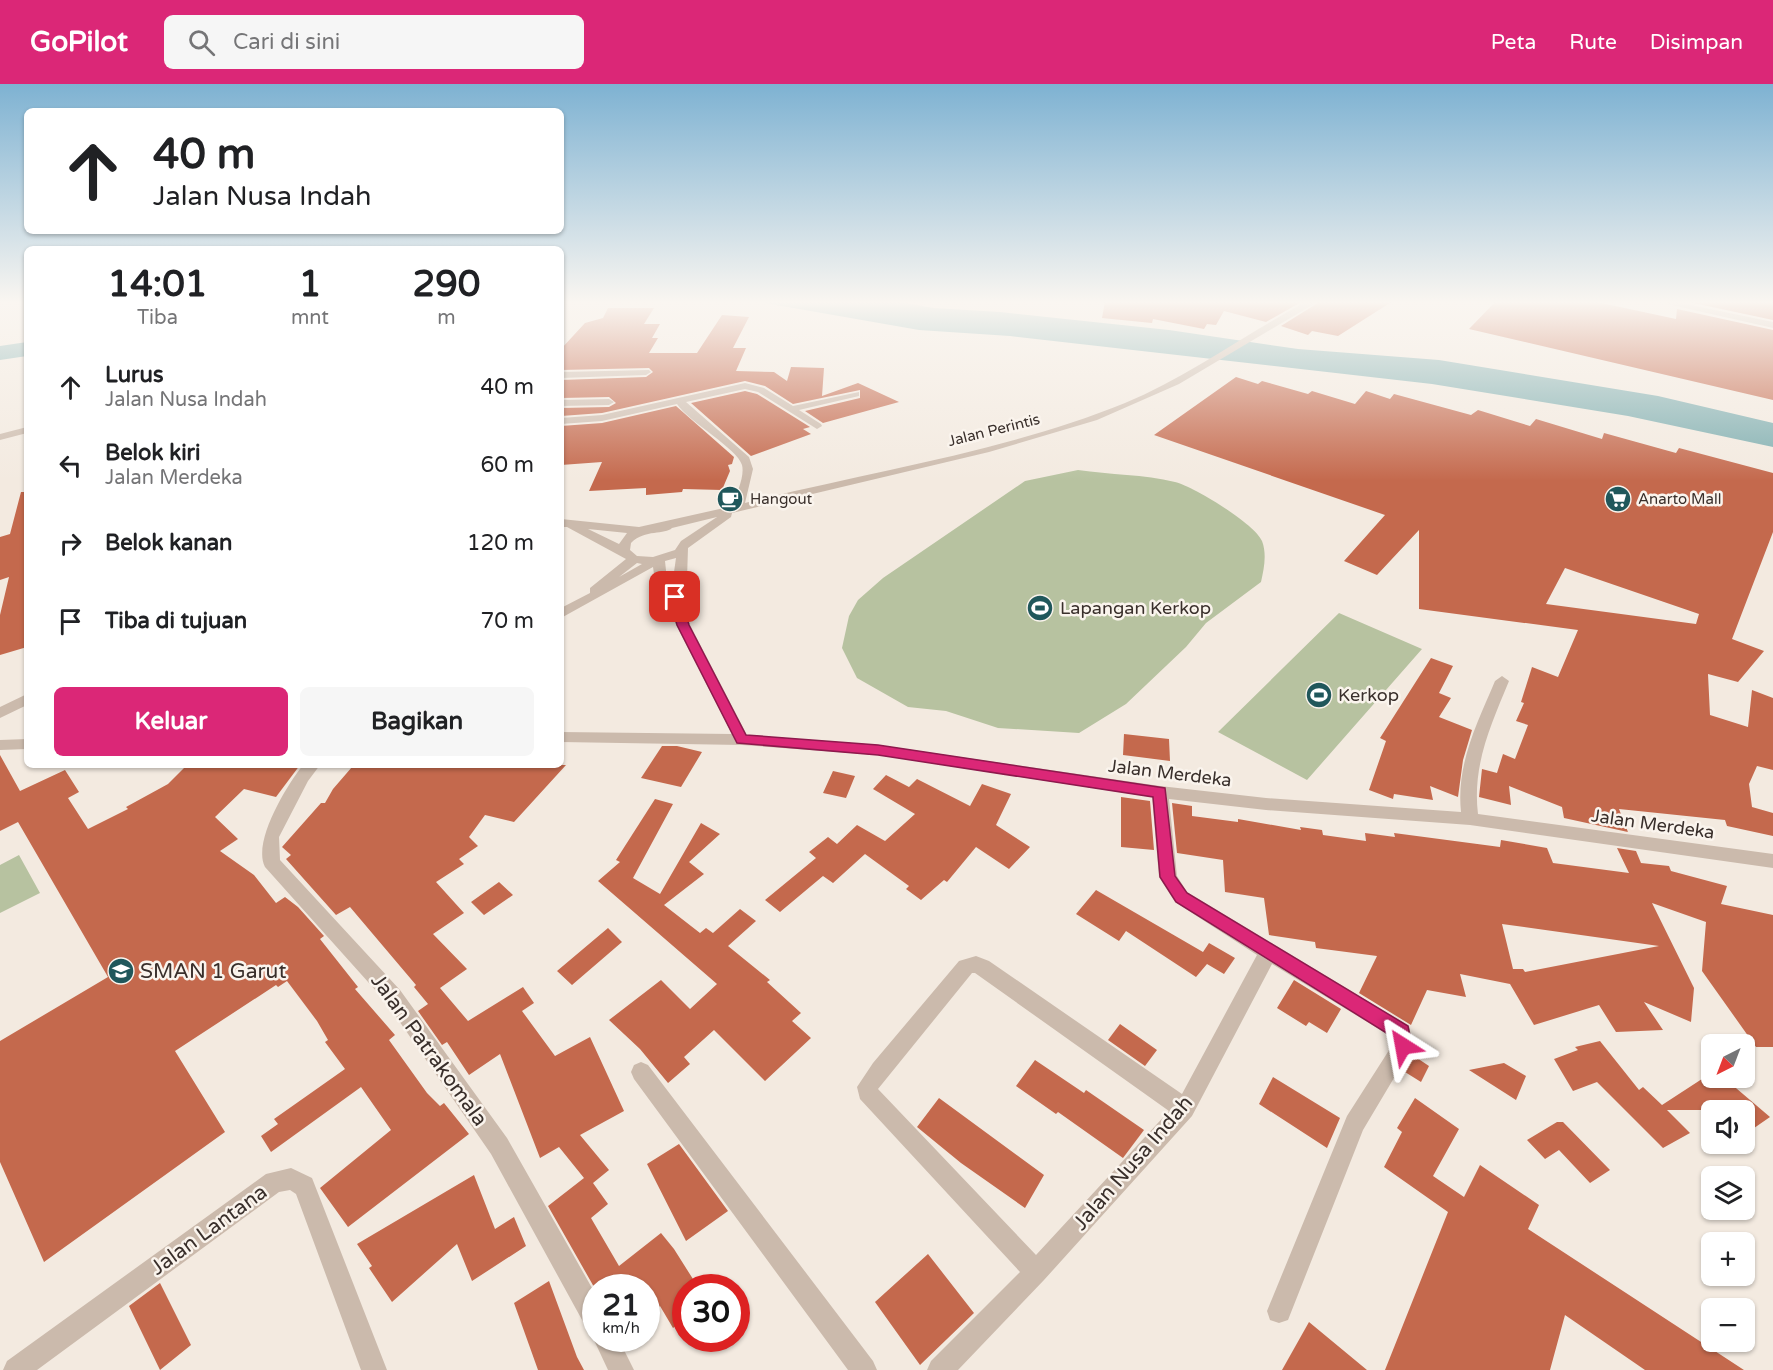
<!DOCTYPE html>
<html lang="id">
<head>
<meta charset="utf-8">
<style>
	body { margin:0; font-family:"Varela Round",sans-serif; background:#f6f6f6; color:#202124; height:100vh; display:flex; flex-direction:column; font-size:22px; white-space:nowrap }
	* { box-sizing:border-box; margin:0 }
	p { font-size:20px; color:#757577 }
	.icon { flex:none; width:33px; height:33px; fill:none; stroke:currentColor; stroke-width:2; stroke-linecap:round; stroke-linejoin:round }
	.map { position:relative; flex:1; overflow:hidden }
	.drawer { position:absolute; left:24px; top:162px; width:540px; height:522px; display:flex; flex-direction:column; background:#fff; border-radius:9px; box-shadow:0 2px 4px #0004 }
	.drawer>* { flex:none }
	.guide { position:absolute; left:24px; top:24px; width:540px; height:126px; border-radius:9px; box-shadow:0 2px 4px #0004; background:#fff; color:#202124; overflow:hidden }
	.needle { width:39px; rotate:222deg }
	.buttons { position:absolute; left:1701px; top:950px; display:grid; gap:12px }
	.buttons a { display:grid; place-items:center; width:54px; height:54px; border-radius:9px; background:#fff; box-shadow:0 2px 4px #0004; font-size:30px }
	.speed { position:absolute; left:582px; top:1190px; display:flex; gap:12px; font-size:30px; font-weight:700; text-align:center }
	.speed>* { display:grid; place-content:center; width:78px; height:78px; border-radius:50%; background:#fff; box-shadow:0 2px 4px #0004; line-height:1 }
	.speed small { font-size:15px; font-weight:400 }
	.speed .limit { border:9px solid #d22; background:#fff; color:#111 }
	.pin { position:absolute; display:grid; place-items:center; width:51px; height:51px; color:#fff; margin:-26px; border-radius:12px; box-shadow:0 3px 9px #0006 }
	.me { position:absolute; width:66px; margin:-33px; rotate:326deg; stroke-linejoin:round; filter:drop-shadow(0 0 4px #0008) }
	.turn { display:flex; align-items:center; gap:21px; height:126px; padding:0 30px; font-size:27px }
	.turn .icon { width:78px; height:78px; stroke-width:2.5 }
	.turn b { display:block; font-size:42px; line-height:51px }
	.eta { display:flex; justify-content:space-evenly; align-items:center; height:102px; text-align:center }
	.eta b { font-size:36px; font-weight:800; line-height:42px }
	.action { display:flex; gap:12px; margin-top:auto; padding:12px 30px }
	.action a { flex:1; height:69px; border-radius:9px; background:#db2777; color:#fff; font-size:24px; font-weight:800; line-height:69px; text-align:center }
	.action a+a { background:#f6f6f6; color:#202124 }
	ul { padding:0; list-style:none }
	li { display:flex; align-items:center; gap:18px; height:78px; padding:0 30px }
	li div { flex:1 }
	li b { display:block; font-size:22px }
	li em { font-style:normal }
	header { display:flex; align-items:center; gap:36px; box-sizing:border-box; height:84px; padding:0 30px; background:#db2777; color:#fff }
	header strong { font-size:28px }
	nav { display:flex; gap:33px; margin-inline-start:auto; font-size:21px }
	.search { width:420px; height:54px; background:#f6f6f6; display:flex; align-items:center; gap:15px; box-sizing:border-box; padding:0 21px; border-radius:9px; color:#757577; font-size:22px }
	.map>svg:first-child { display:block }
	.green { fill:#b7c2a0 }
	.water { fill:#7faeb0 }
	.building { fill:#c4694d; fill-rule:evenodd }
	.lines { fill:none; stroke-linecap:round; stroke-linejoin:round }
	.minor { fill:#cbbaac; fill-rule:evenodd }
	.route { fill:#db2777; stroke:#8e194d; stroke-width:1.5 }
	.labels { text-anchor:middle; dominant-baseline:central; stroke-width:5; stroke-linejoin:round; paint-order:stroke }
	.far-street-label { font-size:15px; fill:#392f2b; stroke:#faf4ed }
	.far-poi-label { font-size:15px; fill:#392f2b; stroke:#faf4ed; text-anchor:start }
	.poi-label { font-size:18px; fill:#392f2b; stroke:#faf4ed; text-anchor:start }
	.street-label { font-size:18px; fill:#392f2b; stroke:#faf4ed }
	.near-poi-label { font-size:21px; fill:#392f2b; stroke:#faf4ed; text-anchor:start }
	.near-street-label { font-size:21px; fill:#392f2b; stroke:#faf4ed }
</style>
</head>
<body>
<header>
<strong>GoPilot</strong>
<div class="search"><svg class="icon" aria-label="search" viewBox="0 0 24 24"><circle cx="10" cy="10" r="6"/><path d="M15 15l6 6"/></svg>Cari di sini</div>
<nav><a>Peta</a><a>Rute</a><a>Disimpan</a></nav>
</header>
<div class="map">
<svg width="1773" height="1286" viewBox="0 0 1773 1286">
	<rect width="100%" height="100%" fill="#f3eae0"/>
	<path class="green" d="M1078,386C1110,391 1144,390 1175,398C1193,402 1255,440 1262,457C1267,470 1264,485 1261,498L1206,539L1186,563L1126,620L1079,649L998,644L946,627L908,623L857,594L842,564L849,532L858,516L883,494L1025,397Z
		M1339,529L1422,565L1307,696L1218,648Z
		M19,771L40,809L0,829V781Z"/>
	<path class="water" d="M753,217H894L934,224L1000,228L1169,246L1298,265L1439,276L1658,312L1773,339V363L1628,332L1432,300L1010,252L919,246Z
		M27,258V272L0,276V262Z"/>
	<path class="building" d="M1105,217H1303L1266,238L1224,227L1216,241L1207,240L1204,245L1153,235L1152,239L1102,234Z
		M1321,217H1393L1338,252L1312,247L1308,251L1281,242Z
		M1496,217H1592L1676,235L1677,225L1773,246V316L1469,245Z
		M1684,217H1773V236Z
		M608,224H654L644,240H660L652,254H658L649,269H697L722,231L749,233L733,264H746L736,287L774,288L787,297L791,283L824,284L822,312L858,299L899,318L823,339L805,327L860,314V306L793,320L765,302L745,297L602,329L561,332V324L609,323L616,319L609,313L561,314V296L646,293L653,288L649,284L561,286V265L585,239L603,234Z
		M1236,293L1258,300L1262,297L1308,310L1312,307L1355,320L1366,307L1390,315L1394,310L1471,331L1478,326L1530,342L1536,335L1602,355L1604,349L1676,369L1679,364L1773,389V448L1732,555L1764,567L1738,598L1708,590L1710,631L1748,643L1752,606L1773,614V686L1757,682L1749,700L1752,723L1773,729V752L1727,742L1725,736L1619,725L1628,748L1564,734L1562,723L1509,702L1511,721L1479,713L1482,685L1497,689L1503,670L1515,675L1528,641L1516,637L1524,619L1521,618L1532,583L1558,593L1578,546L1419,525V446L1377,491L1344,477L1385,431L1154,351ZM1565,484L1699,530L1696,540L1546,520Z
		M745,307L757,310L810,343L803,345L811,350L751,372L691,319Z
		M676,322L734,373L732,380L728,381L730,387L722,406L683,405L682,408L646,411V404L589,407L602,378L561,381V342L602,339Z
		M21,408H27V563L0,571V531L9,493L0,496V453L10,450Z
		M1431,574L1453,582L1439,609L1451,614L1439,633L1472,646L1463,676L1458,713L1430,702L1433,716L1394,710L1393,715L1369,706L1386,657L1380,654Z
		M1124,650L1169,655L1170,677L1123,671Z
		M662,662H677L702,668L681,703L641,694Z
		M0,671L20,707L65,686L79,708L68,714L88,745L128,725L126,723L168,700L187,681H300L276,713L244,705L215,733L238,755L220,767L254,791L276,819L285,813L298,823L324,852L320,855L358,903L355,905L395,951L389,956L427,1009L440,1022L444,1019L469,1050L348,1143L320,1104L391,1046L361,1003L271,1068L261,1052L278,1040L274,1035L345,985L325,958L328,956L317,937L287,897L278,903L276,901L175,967L225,1048L44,1178L0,1078V957L108,893L18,738L0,747Z
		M361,681H566L514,738L485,731L469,753L478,762L459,775L464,780L436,798L464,829L433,850L467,885L440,904L468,937L523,903L534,919L522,927L555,972L590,953L624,1027L580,1051L609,1086L593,1099L608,1120L591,1134L619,1182L661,1149L674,1165L698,1203H686V1234L673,1244L660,1222L646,1233V1203H594L548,1122L584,1094L559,1063L540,1074L500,970L469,991L447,958L442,961L418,927L428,920L414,903L416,901L350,823L336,831L286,775L291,771L282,763L321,719H325L333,705L352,683Z
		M833,687L855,692L846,714L823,709Z
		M886,691L909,703L917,695L970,722L982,700L1011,710L996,741L1030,763L1009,785L976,763L947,798L944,796L921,816L906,805L909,802L865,770L833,799L823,792L780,828L765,816L816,774L809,768L828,753L837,760L857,741L885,757L915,730L873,705Z
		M1121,713L1150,717L1154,766L1121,763Z
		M655,715L673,720L633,794L660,810L701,739L720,750L689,778L704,790L664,821L700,849L706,844L713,849L740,825L756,837L728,862L770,896L767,898L801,929L792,937L811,954L765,997L714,946L684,973L690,980L668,999L640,965L609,936L661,896L690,925L717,900L598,797L620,778L616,776Z
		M1172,719L1192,722V732L1238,738V735L1301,746L1300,743L1322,746L1323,751L1366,757L1365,749L1395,753L1394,749L1500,763L1501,756L1547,764L1553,779L1629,789L1617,764L1636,767L1641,779L1669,782L1671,787L1727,802L1721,820L1773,831V963H1756L1702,887L1706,838L1652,819L1694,904L1691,938L1644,918L1663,946L1616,948L1599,921L1534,941L1510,900L1460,890L1466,913L1427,906L1411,941L1359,909L1377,872L1316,864L1315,858L1269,851L1264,814L1225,808L1223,776L1177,769ZM1502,840L1659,862L1525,888L1523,885H1513Z
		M499,798L513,811L484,831L471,818Z
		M1096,806L1203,868L1209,859L1235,874L1224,890L1207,880L1196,893L1126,847L1119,857L1076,830Z
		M608,844L622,858L572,901L557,887Z
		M1294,896L1341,925L1327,949L1309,938L1306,942L1277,924Z
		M1120,940L1157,966L1145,982L1108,956Z
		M1600,957L1639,1006L1643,1003L1662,1021L1705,993H1723L1770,1033L1744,1051V1026H1667L1690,1049L1663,1064L1597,998L1573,1007L1554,975L1578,966L1575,963Z
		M1414,972L1429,982L1421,998L1405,988Z
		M1035,976L1084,1009L1086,1006L1144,1046L1123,1074L1058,1028L1056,1030L1016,1002Z
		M1504,979L1526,992L1516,1016L1469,986Z
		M1273,993L1340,1034L1327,1064L1259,1020Z
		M939,1014L1044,1091L1025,1124L961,1079L917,1043Z
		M1415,1014L1459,1045L1433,1092L1464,1113L1480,1081L1539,1121L1528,1145L1744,1286H1645L1565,1231L1550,1286H1385L1448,1128L1384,1083L1402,1048L1397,1044Z
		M1557,1038H1563L1610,1086L1590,1099L1559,1066L1545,1075L1527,1056Z
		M679,1060L728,1127L686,1157L647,1080Z
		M474,1091L495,1145L514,1133L526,1162L472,1197L457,1160L392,1218L369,1184L372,1182L357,1160Z
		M928,1170L974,1229L920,1281L875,1218Z
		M549,1197L577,1273L584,1286H538L514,1219Z
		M160,1199L191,1261L160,1286L129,1222Z
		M1309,1238L1367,1286H1282Z"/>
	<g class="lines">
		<path class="minor" d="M1308,217H1319L1179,300L1097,336L989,368L732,429L731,433L688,464L687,495L681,513L690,541L747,651L878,661L1160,702L1266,714L1461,728C1456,680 1477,640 1495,597L1502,592L1509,597C1491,641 1472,681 1478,730L1773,770V784L1470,741L1266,726L1169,715L1177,792L1187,808L1409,942L1413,962L1363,1046L1288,1236L1279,1239L1270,1236L1267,1227L1347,1032L1393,960L1392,953L1272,880L1192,1032L1044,1196L958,1286H927L931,1277L1020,1188L860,1015L857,1003L873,979L959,877L976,872L989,877L1182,1010L1257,871L1175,818L1159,793L1152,713L878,671L742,661L561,658V648L732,650L676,541L669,514L655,497L653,483L561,534V524L590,509V504L626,475L567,443H561V435L639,443L733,422C736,410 745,393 742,381C738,365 689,338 677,320L602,337L561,340V334L602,331L745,299L764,304L793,322L859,308V312L799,326L821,340L822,342L817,345L758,308L745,305L686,318L749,373L753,385L745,419C871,387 1004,368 1125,319C1190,292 1246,249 1308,217ZM717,433L681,457L675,466L653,473L637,472L630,466L631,459C645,445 665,451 672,444ZM588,445L627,449L619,460ZM676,474L672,502L667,496L665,477ZM637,479L642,480L619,493ZM972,889H975L1169,1027L1036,1171L878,1005Z
			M1654,217H1671L1773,238V244Z
			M649,286L651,288L646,291L561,294V288Z
			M561,316L609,315L614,318L609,321L561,322Z
			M27,343V349L0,356V350Z
			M27,610V621L0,634V623Z
			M27,655V665L0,666V656Z
			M303,681H320L308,697L279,753L280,776L400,906L507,1054L596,1211V1254H618L634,1286H608L593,1254L595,1248L587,1245L491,1070L386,918L265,783C252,758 287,701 303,681Z
			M641,978L648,981L873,1277L877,1286H848L634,995L631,988L634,981Z
			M291,1084L312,1094L387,1286H361L296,1110L290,1106L279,1108L37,1286H3L7,1277L266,1090Z"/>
	</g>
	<linearGradient id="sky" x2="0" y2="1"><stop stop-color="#7eb2d2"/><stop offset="0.55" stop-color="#faf6f1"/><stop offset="1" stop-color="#faf6f1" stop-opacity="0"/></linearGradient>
	<rect width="1773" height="397" fill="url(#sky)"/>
	<path class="route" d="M675,509L681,513L689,541L746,651L878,661L1165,704L1175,792L1187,809L1408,942L1412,962L1409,968L1403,971L1396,968L1393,953L1176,818L1160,793L1153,713L878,671L737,659L677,541L669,513Z"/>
	<defs>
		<symbol id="cafe-disc" viewBox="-11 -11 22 22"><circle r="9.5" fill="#20575b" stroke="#faf4ed"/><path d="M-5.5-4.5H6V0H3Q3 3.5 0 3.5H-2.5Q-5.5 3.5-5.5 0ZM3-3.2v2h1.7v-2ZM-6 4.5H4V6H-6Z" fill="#fff"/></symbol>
		<symbol id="supermarket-disc" viewBox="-11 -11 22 22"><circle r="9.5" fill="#20575b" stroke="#faf4ed"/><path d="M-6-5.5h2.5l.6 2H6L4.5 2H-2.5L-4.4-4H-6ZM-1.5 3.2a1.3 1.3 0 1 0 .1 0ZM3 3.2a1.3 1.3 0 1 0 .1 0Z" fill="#fff"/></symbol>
		<symbol id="stadium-disc" viewBox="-11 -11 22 22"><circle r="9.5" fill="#20575b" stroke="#faf4ed"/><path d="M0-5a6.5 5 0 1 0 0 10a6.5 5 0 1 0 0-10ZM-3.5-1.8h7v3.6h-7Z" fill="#fff"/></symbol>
		<symbol id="school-disc" viewBox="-11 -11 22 22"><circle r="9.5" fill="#20575b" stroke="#faf4ed"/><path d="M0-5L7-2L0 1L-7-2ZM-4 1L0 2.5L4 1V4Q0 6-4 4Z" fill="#fff"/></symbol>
	</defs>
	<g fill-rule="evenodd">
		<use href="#cafe-disc" x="715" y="400" width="30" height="30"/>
		<use href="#supermarket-disc" x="1603" y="400" width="30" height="30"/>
		<use href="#stadium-disc" x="1025" y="509" width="30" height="30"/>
		<use href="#stadium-disc" x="1304" y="596" width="30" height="30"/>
		<use href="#school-disc" x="106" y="872" width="30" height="30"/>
	</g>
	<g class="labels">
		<g class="far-street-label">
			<text transform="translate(994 346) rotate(-14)">Jalan Perintis</text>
		</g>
		<g class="far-poi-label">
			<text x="750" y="415">Hangout</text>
			<text x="1638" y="415">Anarto Mall</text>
		</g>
		<g class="poi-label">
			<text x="1060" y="524">Lapangan Kerkop</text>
			<text x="1338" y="611">Kerkop</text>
		</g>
		<g class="street-label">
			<text transform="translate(1170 689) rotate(7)">Jalan Merdeka</text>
			<text transform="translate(1653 740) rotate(8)">Jalan Merdeka</text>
		</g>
		<g class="near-poi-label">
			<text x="140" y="887">SMAN 1 Garut</text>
		</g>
		<g class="near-street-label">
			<text transform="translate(429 966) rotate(54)">Jalan Patrakomala</text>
			<text transform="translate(1133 1079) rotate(-49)">Jalan Nusa Indah</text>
			<text transform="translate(209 1146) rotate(-36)">Jalan Lantana</text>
		</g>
	</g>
</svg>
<div class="buttons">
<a><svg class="needle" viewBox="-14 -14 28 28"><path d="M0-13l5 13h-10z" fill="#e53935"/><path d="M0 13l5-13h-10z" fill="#757577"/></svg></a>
<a><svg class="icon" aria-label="sound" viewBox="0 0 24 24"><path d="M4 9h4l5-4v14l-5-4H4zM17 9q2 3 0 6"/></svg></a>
<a><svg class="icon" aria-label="layers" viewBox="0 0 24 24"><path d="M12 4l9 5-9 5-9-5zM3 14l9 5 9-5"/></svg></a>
<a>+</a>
<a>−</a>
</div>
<div class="speed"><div>21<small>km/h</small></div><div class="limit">30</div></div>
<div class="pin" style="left:675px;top:513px;background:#d93025"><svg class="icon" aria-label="arrive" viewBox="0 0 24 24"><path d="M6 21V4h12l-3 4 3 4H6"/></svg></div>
<svg class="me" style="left:1403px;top:962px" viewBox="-20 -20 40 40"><path d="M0-17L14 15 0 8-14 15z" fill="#db2777" stroke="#fff" stroke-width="4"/></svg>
<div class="guide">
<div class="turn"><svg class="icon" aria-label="ahead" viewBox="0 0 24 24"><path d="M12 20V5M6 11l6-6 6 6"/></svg><div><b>40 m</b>Jalan Nusa Indah</div></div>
</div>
<section class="drawer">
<div class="eta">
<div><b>14:01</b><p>Tiba</p></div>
<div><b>1</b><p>mnt</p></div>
<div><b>290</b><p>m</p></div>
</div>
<ul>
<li><svg class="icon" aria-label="ahead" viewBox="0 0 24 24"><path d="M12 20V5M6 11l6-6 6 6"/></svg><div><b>Lurus</b><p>Jalan Nusa Indah</p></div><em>40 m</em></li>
<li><svg class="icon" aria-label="left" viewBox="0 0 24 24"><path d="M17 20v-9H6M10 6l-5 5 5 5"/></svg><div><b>Belok kiri</b><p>Jalan Merdeka</p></div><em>60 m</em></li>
<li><svg class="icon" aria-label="right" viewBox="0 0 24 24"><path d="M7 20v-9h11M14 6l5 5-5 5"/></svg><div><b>Belok kanan</b></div><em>120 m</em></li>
<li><svg class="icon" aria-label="arrive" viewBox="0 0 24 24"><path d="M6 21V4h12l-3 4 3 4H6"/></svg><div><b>Tiba di tujuan</b></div><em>70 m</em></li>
</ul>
<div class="action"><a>Keluar</a><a>Bagikan</a></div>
</section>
</div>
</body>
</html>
